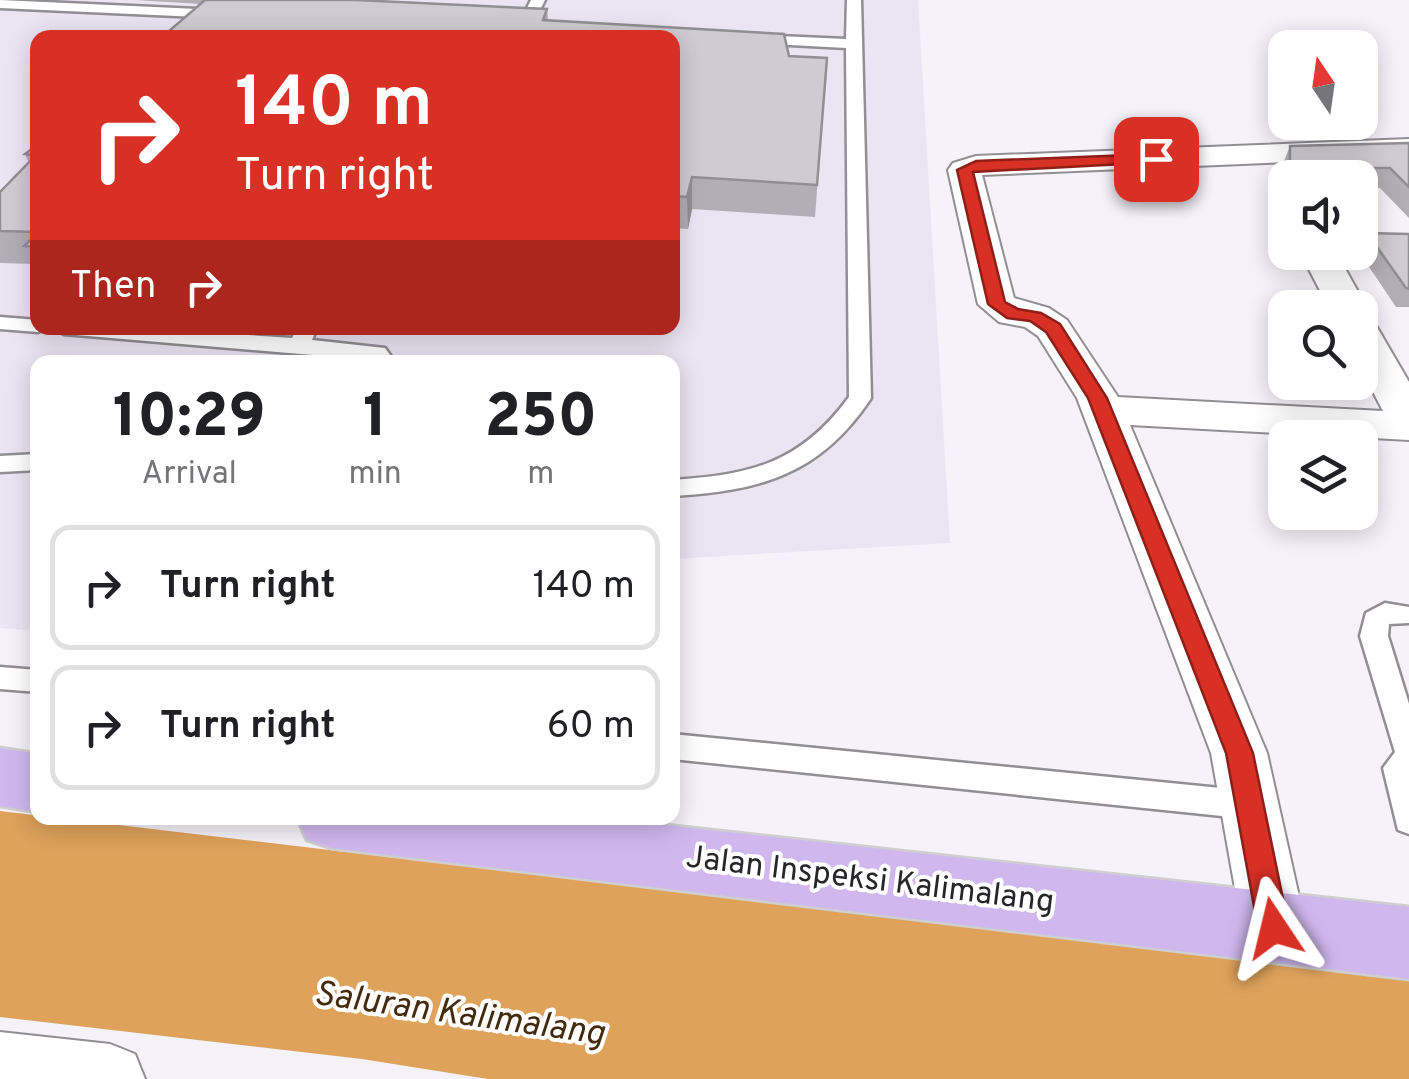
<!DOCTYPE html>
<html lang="en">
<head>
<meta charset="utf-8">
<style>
	body { margin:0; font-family:Overpass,sans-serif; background:#f2f2f2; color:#202124; height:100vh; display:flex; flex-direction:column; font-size:38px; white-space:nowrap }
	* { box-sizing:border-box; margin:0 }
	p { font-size:32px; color:#757577 }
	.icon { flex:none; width:55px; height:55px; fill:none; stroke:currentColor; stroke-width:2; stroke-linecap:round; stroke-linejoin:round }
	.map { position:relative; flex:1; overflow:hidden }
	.drawer { position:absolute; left:30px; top:355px; width:650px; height:470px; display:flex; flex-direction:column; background:#fff; border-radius:20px; box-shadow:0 5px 25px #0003 }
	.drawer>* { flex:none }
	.hud { position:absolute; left:30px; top:30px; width:650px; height:305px; border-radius:20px; box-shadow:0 5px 25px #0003; background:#d93025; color:#fff; overflow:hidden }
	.needle { width:65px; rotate:347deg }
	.fabs { position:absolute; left:1268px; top:30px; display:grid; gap:20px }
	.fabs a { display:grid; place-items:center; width:110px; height:110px; border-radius:20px; background:#fff; box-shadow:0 5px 25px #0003; font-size:50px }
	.pin { position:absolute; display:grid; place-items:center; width:85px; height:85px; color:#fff; margin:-42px; border-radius:20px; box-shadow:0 5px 15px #0006 }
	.me { position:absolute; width:110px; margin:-55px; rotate:350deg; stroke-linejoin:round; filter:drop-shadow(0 0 8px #0008) }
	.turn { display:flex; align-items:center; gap:35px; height:210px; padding:0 40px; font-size:45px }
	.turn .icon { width:130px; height:130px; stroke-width:2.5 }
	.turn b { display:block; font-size:70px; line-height:85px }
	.then { display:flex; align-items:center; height:95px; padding:0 40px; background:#0003; gap:20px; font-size:38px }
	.eta { display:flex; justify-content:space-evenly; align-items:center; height:170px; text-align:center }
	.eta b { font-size:60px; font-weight:800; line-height:70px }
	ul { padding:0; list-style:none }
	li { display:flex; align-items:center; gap:30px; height:125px; margin:0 20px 15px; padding:0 20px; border:5px solid #e0e0e0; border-radius:20px }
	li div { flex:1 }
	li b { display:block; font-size:38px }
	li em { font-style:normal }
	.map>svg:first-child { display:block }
	.built { fill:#ebe5f3; fill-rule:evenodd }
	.water { fill:#dea25b }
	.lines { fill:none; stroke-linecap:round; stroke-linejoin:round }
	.lane-casing { stroke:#918e94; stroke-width:5 }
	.street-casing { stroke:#918e94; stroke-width:4 }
	.primary-casing { stroke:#cfcfcf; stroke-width:5 }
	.lane { fill:#fff; fill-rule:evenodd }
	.street { fill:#fff; fill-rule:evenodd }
	.primary { fill:#d0b8ee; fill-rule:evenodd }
	.wall { fill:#b1afb5 }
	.shaded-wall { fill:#908f93 }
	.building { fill:#ceccd2; stroke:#908f93; stroke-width:2.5 }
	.route { fill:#d93025; stroke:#8d1f18; stroke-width:2.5 }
	.labels { text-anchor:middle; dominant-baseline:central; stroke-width:8; stroke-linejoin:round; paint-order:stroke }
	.near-street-label { font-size:32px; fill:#262527; stroke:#fff }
	.near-water-label { font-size:35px; font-style:italic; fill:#442b0c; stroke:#fff }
</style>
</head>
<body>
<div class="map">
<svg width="1409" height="1079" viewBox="0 0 1409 1079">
	<rect width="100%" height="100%" fill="#f5f2f9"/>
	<path class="built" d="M0,0H918L950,543L673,559L672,362H38L37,631L0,628ZM38,38H672V328H38Z"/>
	<path class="water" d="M0,811L1409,978V1079H488L362,1059L0,1017Z"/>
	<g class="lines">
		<defs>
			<path id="lane" d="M0,0L220,10L227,14L220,18L0,8Z
				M531,0H545L534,22L545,24V30H525L518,26Z
				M847,0H861L871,398C820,475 760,491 672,496V480C750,475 800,464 849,397L846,48L754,43L747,39L754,35L846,39Z
				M0,317L38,320V328H47L38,332L0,329Z
				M54,328H142L292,338L297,328H317L312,340L385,348L395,362L64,334Z
				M38,454V470L0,472V456Z
				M1385,603L1409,607V623L1389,624L1388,636L1409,704V834L1398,830L1383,768L1395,752L1360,636L1366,613Z
				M0,667L38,670V692L0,689Z
				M672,734L1251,791L1262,795L1266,805L1262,815L1251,819L672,759Z"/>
			<path id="street" d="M1409,139V157L982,175L1014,298L1049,308L1067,320L1118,397L1383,411L1360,367V318L1374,322L1409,382V440L1130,425L1267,753L1306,928L1296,950L1274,958L1252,950L1242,928L1211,753L1077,398L1038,336L1025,327L999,322L978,304L948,170L953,163L976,156Z
				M1300,252H1336L1367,308L1361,316L1360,308H1329Z
				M0,1032L110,1044L135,1054L145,1079H0Z"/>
			<path id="primary" d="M0,748L38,754V812L0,806Z
				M297,818H601L1409,907V979L331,848L307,840Z"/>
		</defs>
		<use href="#lane" class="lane-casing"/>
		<use href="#street" class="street-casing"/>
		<use href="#primary" class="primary-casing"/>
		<use href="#lane" class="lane"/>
		<use href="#street" class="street"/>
		<use href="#primary" class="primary"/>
	</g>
	<path class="wall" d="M136,0H356L547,9L548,20L784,34L789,56L827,58L815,217L692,209L688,229L672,228V38H161L200,4Z
		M1409,143V218L1380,188H1360V178H1285V188H1282V166L1290,146Z
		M38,144V273L33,264L0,263V192L29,163L25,154Z
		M1367,233L1409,234V307H1396L1359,252Z"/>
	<path class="shaded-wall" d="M692,177V209L688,229L687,197Z"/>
	<path class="building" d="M205,0H356L547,9L543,20L784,34L789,56L827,58L817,185L692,177L687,197L672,196V38H161Z
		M1409,143V187L1390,168H1290V146Z
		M38,144V232L0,231V192L36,155L25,154Z
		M38,233V247L24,246Z
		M1367,233L1409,234V289L1406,288Z"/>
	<path class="route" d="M1156,154L1163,159L1161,162L973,172L1005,302L1018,309L1041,313L1060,324L1107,398L1253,753L1289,928L1284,938L1274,942L1263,938L1258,928L1226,753L1088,398L1046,332L1030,321L1007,318L988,304L957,170L976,161Z"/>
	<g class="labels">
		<g class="near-street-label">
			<text transform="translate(870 881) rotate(7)">Jalan Inspeksi Kalimalang</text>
		</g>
		<g class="near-water-label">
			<text transform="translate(459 1015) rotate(8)">Saluran Kalimalang</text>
		</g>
	</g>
</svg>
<div class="fabs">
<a><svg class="needle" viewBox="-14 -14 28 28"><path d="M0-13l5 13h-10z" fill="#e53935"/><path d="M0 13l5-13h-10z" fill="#757577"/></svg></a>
<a><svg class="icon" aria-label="sound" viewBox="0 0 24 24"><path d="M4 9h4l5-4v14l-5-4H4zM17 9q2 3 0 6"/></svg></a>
<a><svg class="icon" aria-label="search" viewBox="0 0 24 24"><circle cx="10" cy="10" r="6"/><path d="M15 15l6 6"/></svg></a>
<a><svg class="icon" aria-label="layers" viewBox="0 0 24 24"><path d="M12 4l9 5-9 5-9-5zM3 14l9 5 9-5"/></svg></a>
</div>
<div class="pin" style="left:1156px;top:159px;background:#d93025"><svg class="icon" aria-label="arrive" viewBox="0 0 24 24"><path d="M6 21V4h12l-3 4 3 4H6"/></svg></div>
<svg class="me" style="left:1274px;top:928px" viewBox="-20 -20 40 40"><path d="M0-17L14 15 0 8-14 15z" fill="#d93025" stroke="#fff" stroke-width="4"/></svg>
<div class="hud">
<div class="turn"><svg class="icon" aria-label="right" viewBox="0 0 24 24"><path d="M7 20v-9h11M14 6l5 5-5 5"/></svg><div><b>140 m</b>Turn right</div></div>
<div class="then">Then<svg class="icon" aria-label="right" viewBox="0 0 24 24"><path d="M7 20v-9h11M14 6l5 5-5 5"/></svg></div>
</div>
<section class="drawer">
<div class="eta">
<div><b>10:29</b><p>Arrival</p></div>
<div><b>1</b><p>min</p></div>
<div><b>250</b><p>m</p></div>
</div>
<ul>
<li><svg class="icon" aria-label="right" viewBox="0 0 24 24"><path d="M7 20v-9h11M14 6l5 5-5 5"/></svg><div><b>Turn right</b></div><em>140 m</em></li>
<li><svg class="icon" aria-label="right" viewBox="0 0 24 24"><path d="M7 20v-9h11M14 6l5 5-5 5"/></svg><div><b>Turn right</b></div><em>60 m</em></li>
</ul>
</section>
</div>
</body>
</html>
